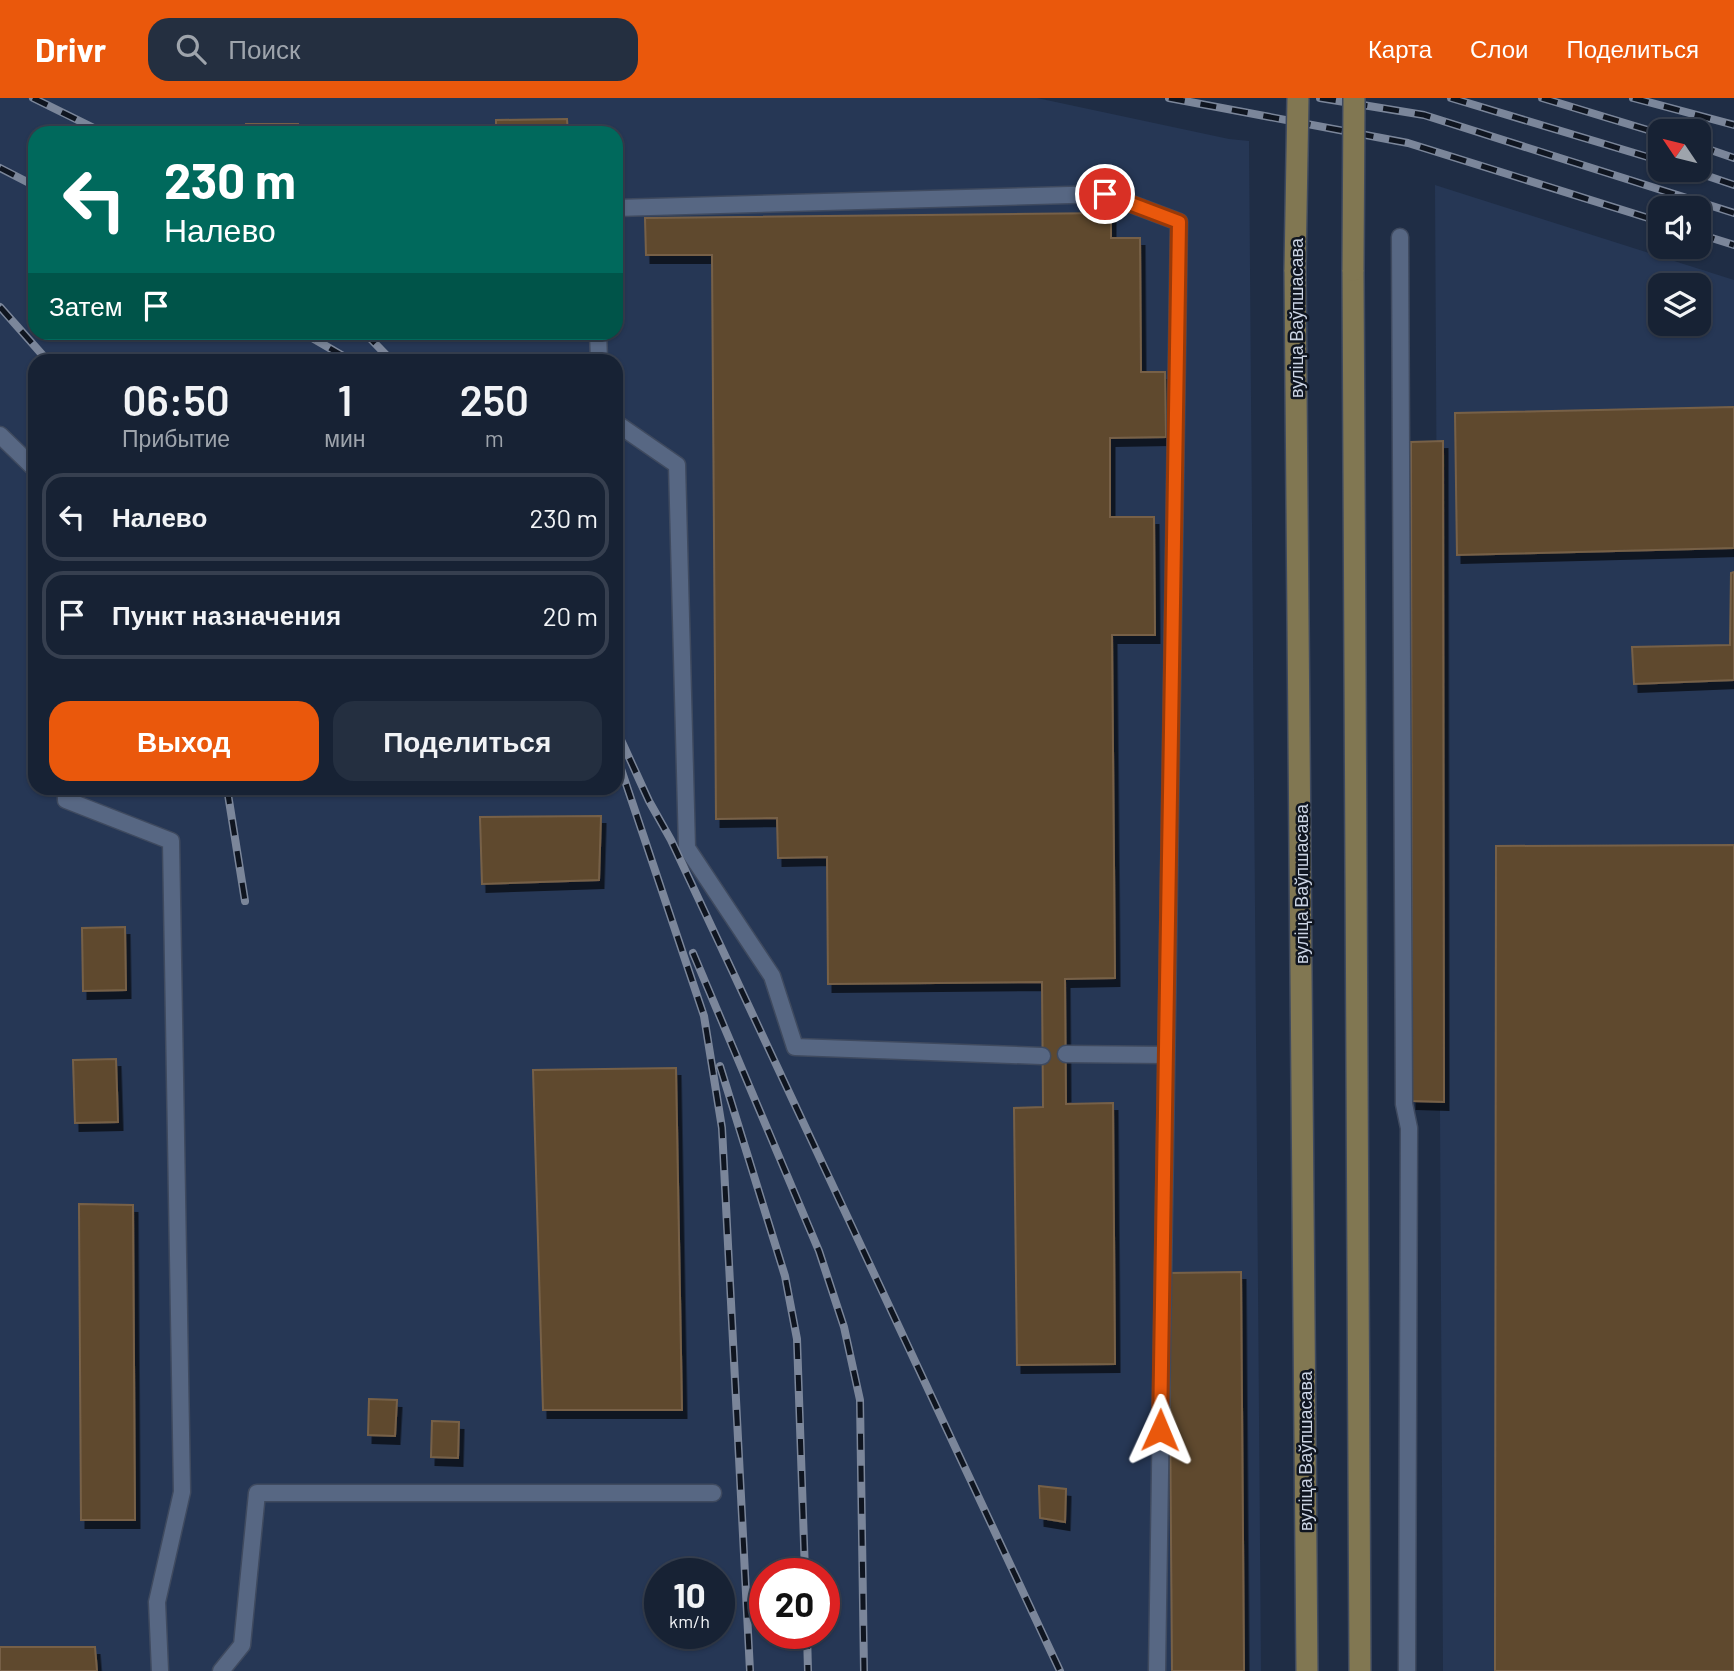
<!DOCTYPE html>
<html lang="ru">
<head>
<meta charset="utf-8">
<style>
	body { margin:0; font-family:Barlow,sans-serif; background:#242f40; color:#f1f3f6; height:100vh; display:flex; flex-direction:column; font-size:26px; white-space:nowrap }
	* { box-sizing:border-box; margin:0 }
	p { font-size:23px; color:#9ea4ac }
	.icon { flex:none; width:38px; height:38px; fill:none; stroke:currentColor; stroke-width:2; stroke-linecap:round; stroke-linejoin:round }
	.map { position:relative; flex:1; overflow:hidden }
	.drawer { position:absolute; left:28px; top:256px; width:595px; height:441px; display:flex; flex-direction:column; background:#172234; border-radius:21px; box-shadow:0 2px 5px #0004,0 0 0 2px #363f4f }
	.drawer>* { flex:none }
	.hud { position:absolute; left:28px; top:28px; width:595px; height:214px; border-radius:21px; box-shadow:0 2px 5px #0004,0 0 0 2px #363f4f; background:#00695c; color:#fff; overflow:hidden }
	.needle { width:46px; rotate:305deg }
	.tools { position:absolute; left:1648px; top:21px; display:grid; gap:14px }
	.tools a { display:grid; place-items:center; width:63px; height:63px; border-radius:14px; background:#172234; box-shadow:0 2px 5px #0004,0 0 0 2px #363f4f; font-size:35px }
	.speed { position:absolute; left:644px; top:1460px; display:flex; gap:14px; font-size:35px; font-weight:700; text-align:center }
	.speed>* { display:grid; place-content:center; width:91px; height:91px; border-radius:50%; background:#172234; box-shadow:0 2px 5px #0004,0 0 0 2px #363f4f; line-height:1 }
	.speed small { font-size:18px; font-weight:400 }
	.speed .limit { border:10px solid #d22; background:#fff; color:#111 }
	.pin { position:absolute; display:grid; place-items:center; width:60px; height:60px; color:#fff; margin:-30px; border:4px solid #fff; border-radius:50%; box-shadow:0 2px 7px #0007 }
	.me { position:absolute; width:77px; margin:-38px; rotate:1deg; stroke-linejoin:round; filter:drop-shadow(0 0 5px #0008) }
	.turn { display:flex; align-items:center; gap:24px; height:147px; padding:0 21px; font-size:32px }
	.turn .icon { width:91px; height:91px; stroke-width:2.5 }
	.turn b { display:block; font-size:49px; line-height:60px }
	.then { display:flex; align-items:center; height:66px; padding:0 21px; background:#0003; gap:14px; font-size:26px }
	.eta { display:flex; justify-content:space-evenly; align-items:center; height:119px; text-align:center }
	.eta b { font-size:42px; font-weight:600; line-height:49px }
	.cta { display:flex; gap:14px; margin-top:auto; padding:14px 21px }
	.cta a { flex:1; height:80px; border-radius:21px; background:#ea580c; color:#fff; font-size:28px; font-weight:600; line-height:80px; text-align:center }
	.cta a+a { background:#242f40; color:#f1f3f6 }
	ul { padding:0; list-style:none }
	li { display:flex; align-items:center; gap:21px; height:88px; margin:0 14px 10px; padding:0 7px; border:4px solid #363f4f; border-radius:21px }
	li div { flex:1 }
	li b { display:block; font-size:26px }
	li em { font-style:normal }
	header { display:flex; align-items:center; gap:42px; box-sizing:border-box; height:98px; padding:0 35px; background:#ea580c; color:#fff }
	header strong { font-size:33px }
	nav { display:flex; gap:38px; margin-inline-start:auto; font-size:24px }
	.search { width:490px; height:63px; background:#242f40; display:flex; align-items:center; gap:18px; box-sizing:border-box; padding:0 24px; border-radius:21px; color:#9ea4ac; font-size:26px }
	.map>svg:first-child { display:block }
	.built { fill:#263755; fill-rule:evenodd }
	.building { fill:#5e492f; stroke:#776147; stroke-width:2; filter:url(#shadow) }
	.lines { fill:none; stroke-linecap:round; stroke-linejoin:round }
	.lane-casing { stroke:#3f4a5f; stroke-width:19 }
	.primary-casing { stroke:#3f4a5f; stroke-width:24 }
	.lane { stroke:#576783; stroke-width:16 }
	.primary { stroke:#817752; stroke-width:21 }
	.rail-casing { stroke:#7b869a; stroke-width:8 }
	.rail { stroke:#0f1520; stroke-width:5; stroke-dasharray:16; stroke-linecap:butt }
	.primary-bridge-casing { stroke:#3f4a5f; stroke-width:24; stroke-linecap:butt }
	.primary-bridge { stroke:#817752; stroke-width:21 }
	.route-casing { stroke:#983908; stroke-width:18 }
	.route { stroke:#ea580c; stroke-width:12 }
	.labels { text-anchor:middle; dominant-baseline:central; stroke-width:5; stroke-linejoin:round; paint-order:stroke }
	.street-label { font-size:18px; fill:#cbd4e4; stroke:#0f1520 }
</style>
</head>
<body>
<header>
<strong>Drivr</strong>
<div class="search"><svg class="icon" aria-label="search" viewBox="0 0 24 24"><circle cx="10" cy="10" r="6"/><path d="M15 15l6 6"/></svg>Поиск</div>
<nav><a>Карта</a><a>Слои</a><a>Поделиться</a></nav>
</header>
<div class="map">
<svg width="1734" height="1573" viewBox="0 0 1734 1573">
	<defs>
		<filter id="shadow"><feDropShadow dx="4.5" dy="8" stdDeviation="0" flood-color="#0009"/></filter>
	</defs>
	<rect width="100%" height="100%" fill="#1f2d45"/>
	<path class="built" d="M0,0H1037L1229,41L1249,43L1261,1573H0ZM35,35H616V234H35ZM35,262H616V690H35ZM660,1475H719V1535H660ZM765,1475H824V1535H765Z
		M1435,87L1734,182V1573H1443ZM1661,187H1699V226H1661Z"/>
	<path class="building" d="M567,21L568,35H496V22Z
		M246,26H298V35H246Z
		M1111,115V140H1140L1141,274H1165L1166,339L1110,340V419H1154L1155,537H1112L1115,880L1065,881L1066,1006L1113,1005L1115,1266L1017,1267L1014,1010L1043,1009L1042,884L828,886L827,759L778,760L777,720L716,721L712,157H646L645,120Z
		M1734,309V450L1457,457L1455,315Z
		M1443,343L1444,1004L1412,1003L1411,344Z
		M1734,474V582L1634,586L1632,549L1730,547L1731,475Z
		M601,718L599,782L482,786L480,719Z
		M1734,747V1573H1495L1496,748Z
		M125,829L126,892L83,893L82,830Z
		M116,961L118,1024L75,1025L73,962Z
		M676,970L682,1312H543L533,972Z
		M79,1106L133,1107L135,1422H81Z
		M1241,1174L1244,1573H1172L1169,1175Z
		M369,1301L397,1302L395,1338L368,1337Z
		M432,1323L459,1324L458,1360L431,1359Z
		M1039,1388L1066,1391L1065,1424L1040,1420Z
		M0,1549H95L97,1573H0Z"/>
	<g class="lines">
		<defs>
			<path id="lane" d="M616,110L1105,96L1179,124L1157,1573
				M1400,139L1404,1006L1409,1030L1407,1573
				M598,234L599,262
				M616,325L677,367L687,750L772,878L795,949L1042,958
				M0,337L35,371
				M66,690V702L171,743L182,1394L157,1504L160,1573
				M1066,956L1166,957
				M221,1573L242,1547L257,1395H713"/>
			<path id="primary" d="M1295,172L1307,1573
				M1353,172L1360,1573"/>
		</defs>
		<use href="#lane" class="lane-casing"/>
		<use href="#primary" class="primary-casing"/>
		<use href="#lane" class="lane"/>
		<use href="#primary" class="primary"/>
		<defs>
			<path id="rail" d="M33,0L104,35
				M1169,0L1408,45L1661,124
				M1320,0L1424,17L1734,115
				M1451,0L1661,63
				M1542,0L1661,36
				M1633,0L1734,27
				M1699,48L1734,60
				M0,70L35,88
				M1690,72L1734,87
				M1699,136L1734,147
				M0,209L47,262
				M302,234L350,262
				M364,234L391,262
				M616,631L649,703L671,742L1060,1573
				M616,656L704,918L722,1030L750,1573
				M227,690L245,803
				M693,855L819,1153L844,1229L860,1302L864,1573
				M720,968L785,1178L797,1241L805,1475
				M807,1535L808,1573"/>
		</defs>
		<use href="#rail" class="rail-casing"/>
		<use href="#rail" class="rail"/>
		<defs>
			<path id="primary-bridge" d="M1295,172L1298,0
				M1353,172L1354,0"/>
		</defs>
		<use href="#primary-bridge" class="primary-bridge-casing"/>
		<use href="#primary-bridge" class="primary-bridge"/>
	</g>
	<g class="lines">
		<defs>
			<path id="route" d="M1105,96L1179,124L1160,1332"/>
		</defs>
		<use href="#route" class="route-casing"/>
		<use href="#route" class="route"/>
	</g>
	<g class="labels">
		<g class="street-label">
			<text transform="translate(1296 220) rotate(-90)">вуліца Ваўпшасава</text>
			<text transform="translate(1301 786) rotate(-90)">вуліца Ваўпшасава</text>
			<text transform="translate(1305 1353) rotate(-90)">вуліца Ваўпшасава</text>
		</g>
	</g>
</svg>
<div class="tools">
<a><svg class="needle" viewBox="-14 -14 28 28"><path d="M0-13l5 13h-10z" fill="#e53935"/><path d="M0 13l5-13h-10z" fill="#9ea4ac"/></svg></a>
<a><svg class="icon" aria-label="sound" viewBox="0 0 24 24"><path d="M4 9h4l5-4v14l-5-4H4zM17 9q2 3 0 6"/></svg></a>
<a><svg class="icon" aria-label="layers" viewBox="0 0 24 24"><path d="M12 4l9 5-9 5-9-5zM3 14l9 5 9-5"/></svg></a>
</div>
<div class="speed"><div>10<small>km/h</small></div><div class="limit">20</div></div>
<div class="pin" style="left:1105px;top:96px;background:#d93025"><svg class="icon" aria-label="arrive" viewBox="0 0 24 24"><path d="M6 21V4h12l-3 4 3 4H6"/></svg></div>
<svg class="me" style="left:1160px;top:1332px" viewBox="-20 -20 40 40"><path d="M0-17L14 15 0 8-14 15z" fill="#ea580c" stroke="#fff" stroke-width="4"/></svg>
<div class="hud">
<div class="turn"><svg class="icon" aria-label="left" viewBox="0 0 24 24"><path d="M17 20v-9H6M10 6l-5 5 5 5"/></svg><div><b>230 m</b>Налево</div></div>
<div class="then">Затем<svg class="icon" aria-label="arrive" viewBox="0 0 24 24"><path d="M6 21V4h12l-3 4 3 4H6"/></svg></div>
</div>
<section class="drawer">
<div class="eta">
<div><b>06:50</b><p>Прибытие</p></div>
<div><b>1</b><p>мин</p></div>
<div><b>250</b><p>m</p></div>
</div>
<ul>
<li><svg class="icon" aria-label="left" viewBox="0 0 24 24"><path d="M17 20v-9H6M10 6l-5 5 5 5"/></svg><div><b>Налево</b></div><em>230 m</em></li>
<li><svg class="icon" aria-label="arrive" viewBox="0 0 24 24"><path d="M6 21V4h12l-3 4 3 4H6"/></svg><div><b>Пункт назначения</b></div><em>20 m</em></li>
</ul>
<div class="cta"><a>Выход</a><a>Поделиться</a></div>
</section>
</div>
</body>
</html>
